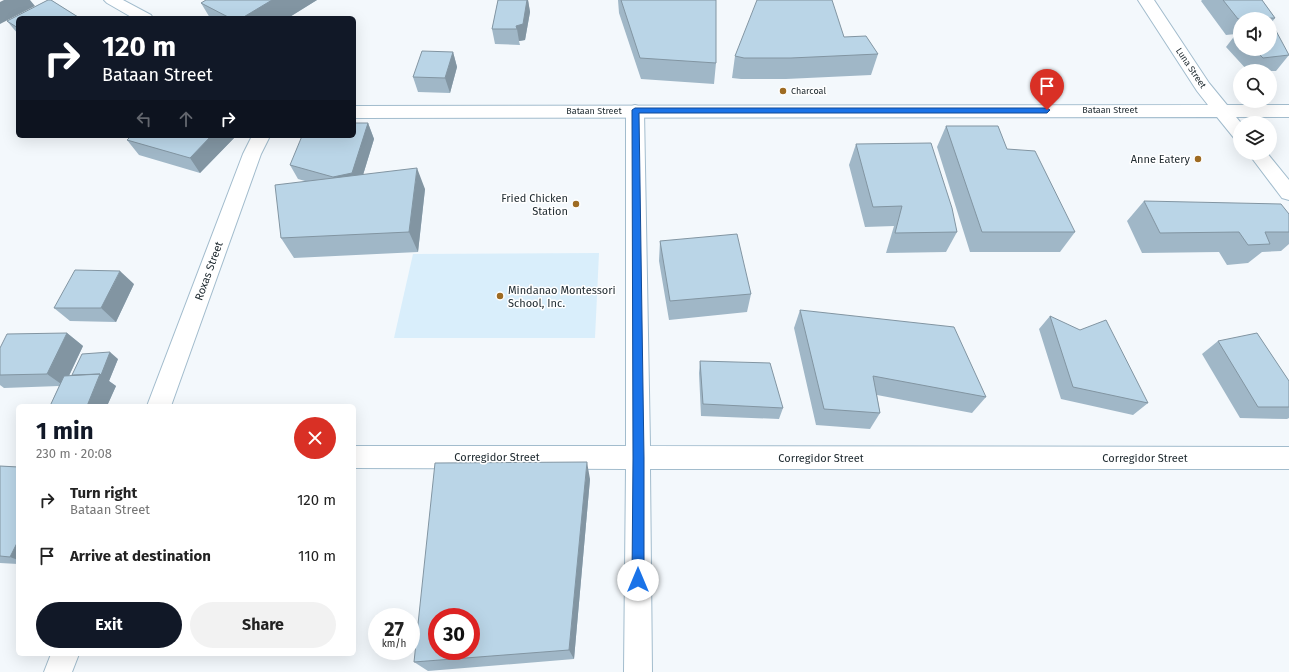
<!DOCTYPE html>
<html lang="en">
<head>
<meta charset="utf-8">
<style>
	body { margin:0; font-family:"Fira Sans",sans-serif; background:#f2f2f2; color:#222; height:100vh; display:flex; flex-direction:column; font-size:15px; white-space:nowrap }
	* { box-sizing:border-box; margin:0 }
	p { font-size:13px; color:#767676 }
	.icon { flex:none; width:22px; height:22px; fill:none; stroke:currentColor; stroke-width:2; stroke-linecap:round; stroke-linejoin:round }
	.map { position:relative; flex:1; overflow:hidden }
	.sheet { position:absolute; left:16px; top:404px; width:340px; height:252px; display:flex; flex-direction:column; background:#fff; border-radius:6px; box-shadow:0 4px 16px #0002 }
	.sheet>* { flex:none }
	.banner { position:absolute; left:16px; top:16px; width:340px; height:122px; border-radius:6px; box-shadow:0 4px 16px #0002; background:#111827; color:#fff; overflow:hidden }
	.controls { position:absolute; left:1233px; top:12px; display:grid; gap:8px }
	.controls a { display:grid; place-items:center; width:44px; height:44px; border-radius:50%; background:#fff; box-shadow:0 4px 16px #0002; font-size:20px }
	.speed { position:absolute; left:368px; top:608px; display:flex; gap:8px; font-size:20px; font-weight:700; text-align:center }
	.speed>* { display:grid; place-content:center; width:52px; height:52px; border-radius:50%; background:#fff; box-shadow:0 4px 16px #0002; line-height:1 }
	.speed small { font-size:10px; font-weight:400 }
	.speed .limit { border:6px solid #d22; background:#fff; color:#111 }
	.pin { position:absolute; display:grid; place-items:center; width:34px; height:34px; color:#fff; margin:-41px -17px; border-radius:50% 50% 50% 0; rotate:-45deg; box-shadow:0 0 4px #0007 }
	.pin .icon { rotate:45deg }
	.me { position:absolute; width:44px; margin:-22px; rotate:0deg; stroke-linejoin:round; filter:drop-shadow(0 0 3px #0008) }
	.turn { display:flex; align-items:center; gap:14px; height:84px; padding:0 20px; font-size:18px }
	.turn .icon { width:52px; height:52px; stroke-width:2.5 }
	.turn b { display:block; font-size:28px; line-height:34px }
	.lanes { display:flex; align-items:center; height:38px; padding:0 20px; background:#0003; justify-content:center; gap:20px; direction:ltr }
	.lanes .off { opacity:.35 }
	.round { display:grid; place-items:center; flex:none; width:42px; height:42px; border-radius:21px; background:#f2f2f2 }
	.headline { display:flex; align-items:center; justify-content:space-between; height:68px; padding:0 20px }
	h1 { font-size:24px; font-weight:700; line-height:30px; color:#111827 }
	.action { display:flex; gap:8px; margin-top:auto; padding:8px 20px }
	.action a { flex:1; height:46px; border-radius:24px; background:#111827; color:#fff; font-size:16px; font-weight:700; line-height:46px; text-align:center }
	.action a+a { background:#f2f2f2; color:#222 }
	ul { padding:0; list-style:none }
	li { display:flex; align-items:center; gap:12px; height:56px; padding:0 20px }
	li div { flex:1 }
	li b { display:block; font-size:15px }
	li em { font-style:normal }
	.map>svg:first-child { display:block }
	.built { fill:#d9eefb }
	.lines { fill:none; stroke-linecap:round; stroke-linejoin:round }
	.street-casing { stroke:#a2bccd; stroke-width:2 }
	.secondary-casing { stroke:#a2bccd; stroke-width:2 }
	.street { fill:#fff; fill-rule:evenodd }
	.secondary { fill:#fff; fill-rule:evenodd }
	.wall { fill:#a0b7c7 }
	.shaded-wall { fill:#8295a2 }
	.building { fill:#bad5e7; stroke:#8295a2; fill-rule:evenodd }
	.route { fill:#1a73e8; stroke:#114b97 }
	.poi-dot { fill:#9e6b22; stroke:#fff; stroke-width:1.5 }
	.labels { text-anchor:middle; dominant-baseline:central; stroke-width:3; stroke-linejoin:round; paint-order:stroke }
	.far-street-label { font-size:9px; fill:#212c32; stroke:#fff }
	.far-poi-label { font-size:9px; fill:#212c32; stroke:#fff; text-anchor:start }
	.poi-label { font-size:11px; fill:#212c32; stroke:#fff; text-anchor:end }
	.street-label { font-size:11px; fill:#212c32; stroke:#fff }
</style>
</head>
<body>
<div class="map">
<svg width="1289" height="672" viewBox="0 0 1289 672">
	<rect width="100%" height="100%" fill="#f3f8fc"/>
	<path class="built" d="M599,253L595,338H394L413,254Z"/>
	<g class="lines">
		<defs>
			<path id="street" d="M635,105L641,107L644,111L650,446L1289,447V469H650L652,672H624L626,469L354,468V446H626V111L629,107Z"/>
			<path id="secondary" d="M104,0H123L151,15L153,18H133L107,3Z
				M1138,0H1154L1209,83L1227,105H1289V117H1236L1241,123L1240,140L1234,138L1217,117L354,118V106L1208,105L1197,91Z
				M252,136H270L261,154L171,406H147L243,154Z
				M1248,153H1267L1289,180V200L1282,198Z
				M51,654H79L72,672H44Z"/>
		</defs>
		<use href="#street" class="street-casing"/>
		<use href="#secondary" class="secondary-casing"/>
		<use href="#street" class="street"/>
		<use href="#secondary" class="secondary"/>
	</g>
	<path class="wall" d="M48,0H51L78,17L79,18H18V34L7,21Z
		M206,0H317L288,18H210L201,3Z
		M498,0H528L530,12L525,40L519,41L520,45L495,44L492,29Z
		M618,0H716V63L714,84L641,79L619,13Z
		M1202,0H1262L1275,18L1270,25V19H1240V49H1270L1289,55L1276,71H1248L1226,47L1236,34L1226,35L1201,1Z
		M844,37L878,54L871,75L786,79H741L732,78L735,56Z
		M453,52L457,67L450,93L418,92L413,77Z
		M368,123L374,139L363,175L425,189L418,252L294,258L281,238L305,181L298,179L290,165Z
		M946,126L1007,149L1075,232L1060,252H970L937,147Z
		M131,136H236L200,173L139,155L127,140Z
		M856,144L957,232L946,252L886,253L894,226L865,227L849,165Z
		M1144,201L1289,214V244L1281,251L1262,252L1248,263L1227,265L1219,252L1142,253L1127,221Z
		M660,241L751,294L747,312L669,320L659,261Z
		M134,284L116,322L70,321L54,308Z
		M800,310L986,397L972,413L877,395L880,413L870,429L816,425L794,328Z
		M1050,316L1148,403L1133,415L1061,399L1039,329Z
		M67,333L83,346L69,376L72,375L118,359L109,381L116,386L107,406H50L59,386L4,388L0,385V348Z
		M1218,341L1289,381V418L1287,419L1240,418L1202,354Z
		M700,361L783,408L779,419L701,416L699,373Z
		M0,466L18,467V564L0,563Z
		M590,479L574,659L428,671L414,662Z"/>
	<path class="shaded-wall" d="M4,0H30L35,6L0,24V2Z
		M272,0H317L288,18H242Z
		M527,0H528L530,12L525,40L519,41L517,29L516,26Z
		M453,52L457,67L450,93L445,78Z
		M368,123L374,139L359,188L341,192L333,177Z
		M211,136H236L200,173L190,158Z
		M417,168L425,189L418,252L409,232Z
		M120,271L134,284L116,322L101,308Z
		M67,333L83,346L64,386L47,374Z
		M110,352L118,359L109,381L116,386L107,406H87L100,374Z
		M587,462L590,479L574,659L569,650Z
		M18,541V560L10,557Z"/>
	<path class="building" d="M48,0H51L78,17L76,18H18V28L7,21Z
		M206,0H272L242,18H230L201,3Z
		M498,0H527L523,24L516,26L517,29H492Z
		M621,0H716V63L640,58Z
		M757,0H832L844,37L866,36L878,54L791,58H744L735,56Z
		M1223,0H1262L1275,18L1238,19Z
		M1270,29H1275L1289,55L1263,58L1254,49H1270Z
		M422,51L453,52L445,78L413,77Z
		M354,123H368L352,173L333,177L290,165L302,136H354Z
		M946,126H998L1007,149L1035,151L1075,232H982Z
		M131,136H211L190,158L127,140Z
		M931,143L952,208L957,232L895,233L902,206L873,207L856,144Z
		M417,168L409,232L281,238L275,185Z
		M1144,201L1281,204L1289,214V232H1265L1270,244L1248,245L1239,232L1160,233Z
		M737,234L751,294L670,301L660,241Z
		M75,270L120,271L101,308H54Z
		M800,310L954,327L986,397L873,376L880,413L824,409Z
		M1050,316L1080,330L1106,320L1148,403L1073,387Z
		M67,333L47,374L0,375V348L7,334Z
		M1257,333L1289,381V407H1258L1218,341Z
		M110,352L101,375L100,374L72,375L82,354Z
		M700,361L770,363L783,408L703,404Z
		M100,374L87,406H50L64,376Z
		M587,462L569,650L414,662L435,463ZM437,617H471V651H437Z
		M0,466L18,467V541L10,557L0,556Z"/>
	<path class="route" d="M635,108H1047L1050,110L1047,113H639L644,458V580L642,584L638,586L634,584L632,580L633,458L632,110Z"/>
	<g class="poi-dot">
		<circle cx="783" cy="91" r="4"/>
		<circle cx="1198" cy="159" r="4"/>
		<circle cx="576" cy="204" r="4"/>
		<circle cx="500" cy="296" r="4"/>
	</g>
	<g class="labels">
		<g class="far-street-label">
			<text transform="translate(1191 68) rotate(56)">Luna Street</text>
			<text x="1110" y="110">Bataan Street</text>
			<text x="594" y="111">Bataan Street</text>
		</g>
		<g class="far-poi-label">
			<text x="791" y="91">Charcoal</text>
		</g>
		<g class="poi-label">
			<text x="1190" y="159">Anne Eatery</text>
			<text x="568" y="198">Fried Chicken<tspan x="568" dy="13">Station</tspan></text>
			<text x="508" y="290" text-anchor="start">Mindanao Montessori<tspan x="508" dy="13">School, Inc.</tspan></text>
		</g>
		<g class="street-label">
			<text transform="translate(209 271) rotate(-70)">Roxas Street</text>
			<text x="497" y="457">Corregidor Street</text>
			<text x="821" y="458">Corregidor Street</text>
			<text x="1145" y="458">Corregidor Street</text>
		</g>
	</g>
</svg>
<div class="controls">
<a><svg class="icon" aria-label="sound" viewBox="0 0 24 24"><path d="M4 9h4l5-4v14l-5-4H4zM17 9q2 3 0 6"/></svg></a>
<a><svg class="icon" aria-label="search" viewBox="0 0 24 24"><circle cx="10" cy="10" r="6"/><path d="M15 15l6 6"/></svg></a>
<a><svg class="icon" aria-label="layers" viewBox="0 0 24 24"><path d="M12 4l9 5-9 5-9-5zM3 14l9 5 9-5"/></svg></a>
</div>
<div class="speed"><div>27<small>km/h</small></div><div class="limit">30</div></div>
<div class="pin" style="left:1047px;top:110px;background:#d93025"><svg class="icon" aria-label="arrive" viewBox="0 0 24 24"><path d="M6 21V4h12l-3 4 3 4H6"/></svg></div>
<svg class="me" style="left:638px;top:580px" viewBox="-20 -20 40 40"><circle r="19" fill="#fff"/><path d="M0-13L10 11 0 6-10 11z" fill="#1a73e8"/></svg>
<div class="banner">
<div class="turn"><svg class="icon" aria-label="right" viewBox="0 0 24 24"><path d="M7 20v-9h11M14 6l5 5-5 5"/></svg><div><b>120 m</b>Bataan Street</div></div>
<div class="lanes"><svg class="icon off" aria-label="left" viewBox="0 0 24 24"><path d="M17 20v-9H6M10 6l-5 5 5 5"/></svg><svg class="icon off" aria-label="ahead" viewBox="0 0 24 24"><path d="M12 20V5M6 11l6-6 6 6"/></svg><svg class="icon" aria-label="right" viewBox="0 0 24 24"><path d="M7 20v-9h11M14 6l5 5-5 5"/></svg></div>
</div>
<section class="sheet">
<div class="headline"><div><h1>1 min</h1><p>230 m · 20:08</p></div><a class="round" style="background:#d93025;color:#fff"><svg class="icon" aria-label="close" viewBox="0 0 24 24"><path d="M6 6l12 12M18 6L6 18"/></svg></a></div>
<ul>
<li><svg class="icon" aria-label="right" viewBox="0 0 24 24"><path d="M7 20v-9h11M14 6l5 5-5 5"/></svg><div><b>Turn right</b><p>Bataan Street</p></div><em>120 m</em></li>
<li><svg class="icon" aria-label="arrive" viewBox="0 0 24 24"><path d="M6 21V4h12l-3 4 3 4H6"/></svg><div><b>Arrive at destination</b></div><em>110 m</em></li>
</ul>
<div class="action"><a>Exit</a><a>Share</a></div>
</section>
</div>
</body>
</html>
